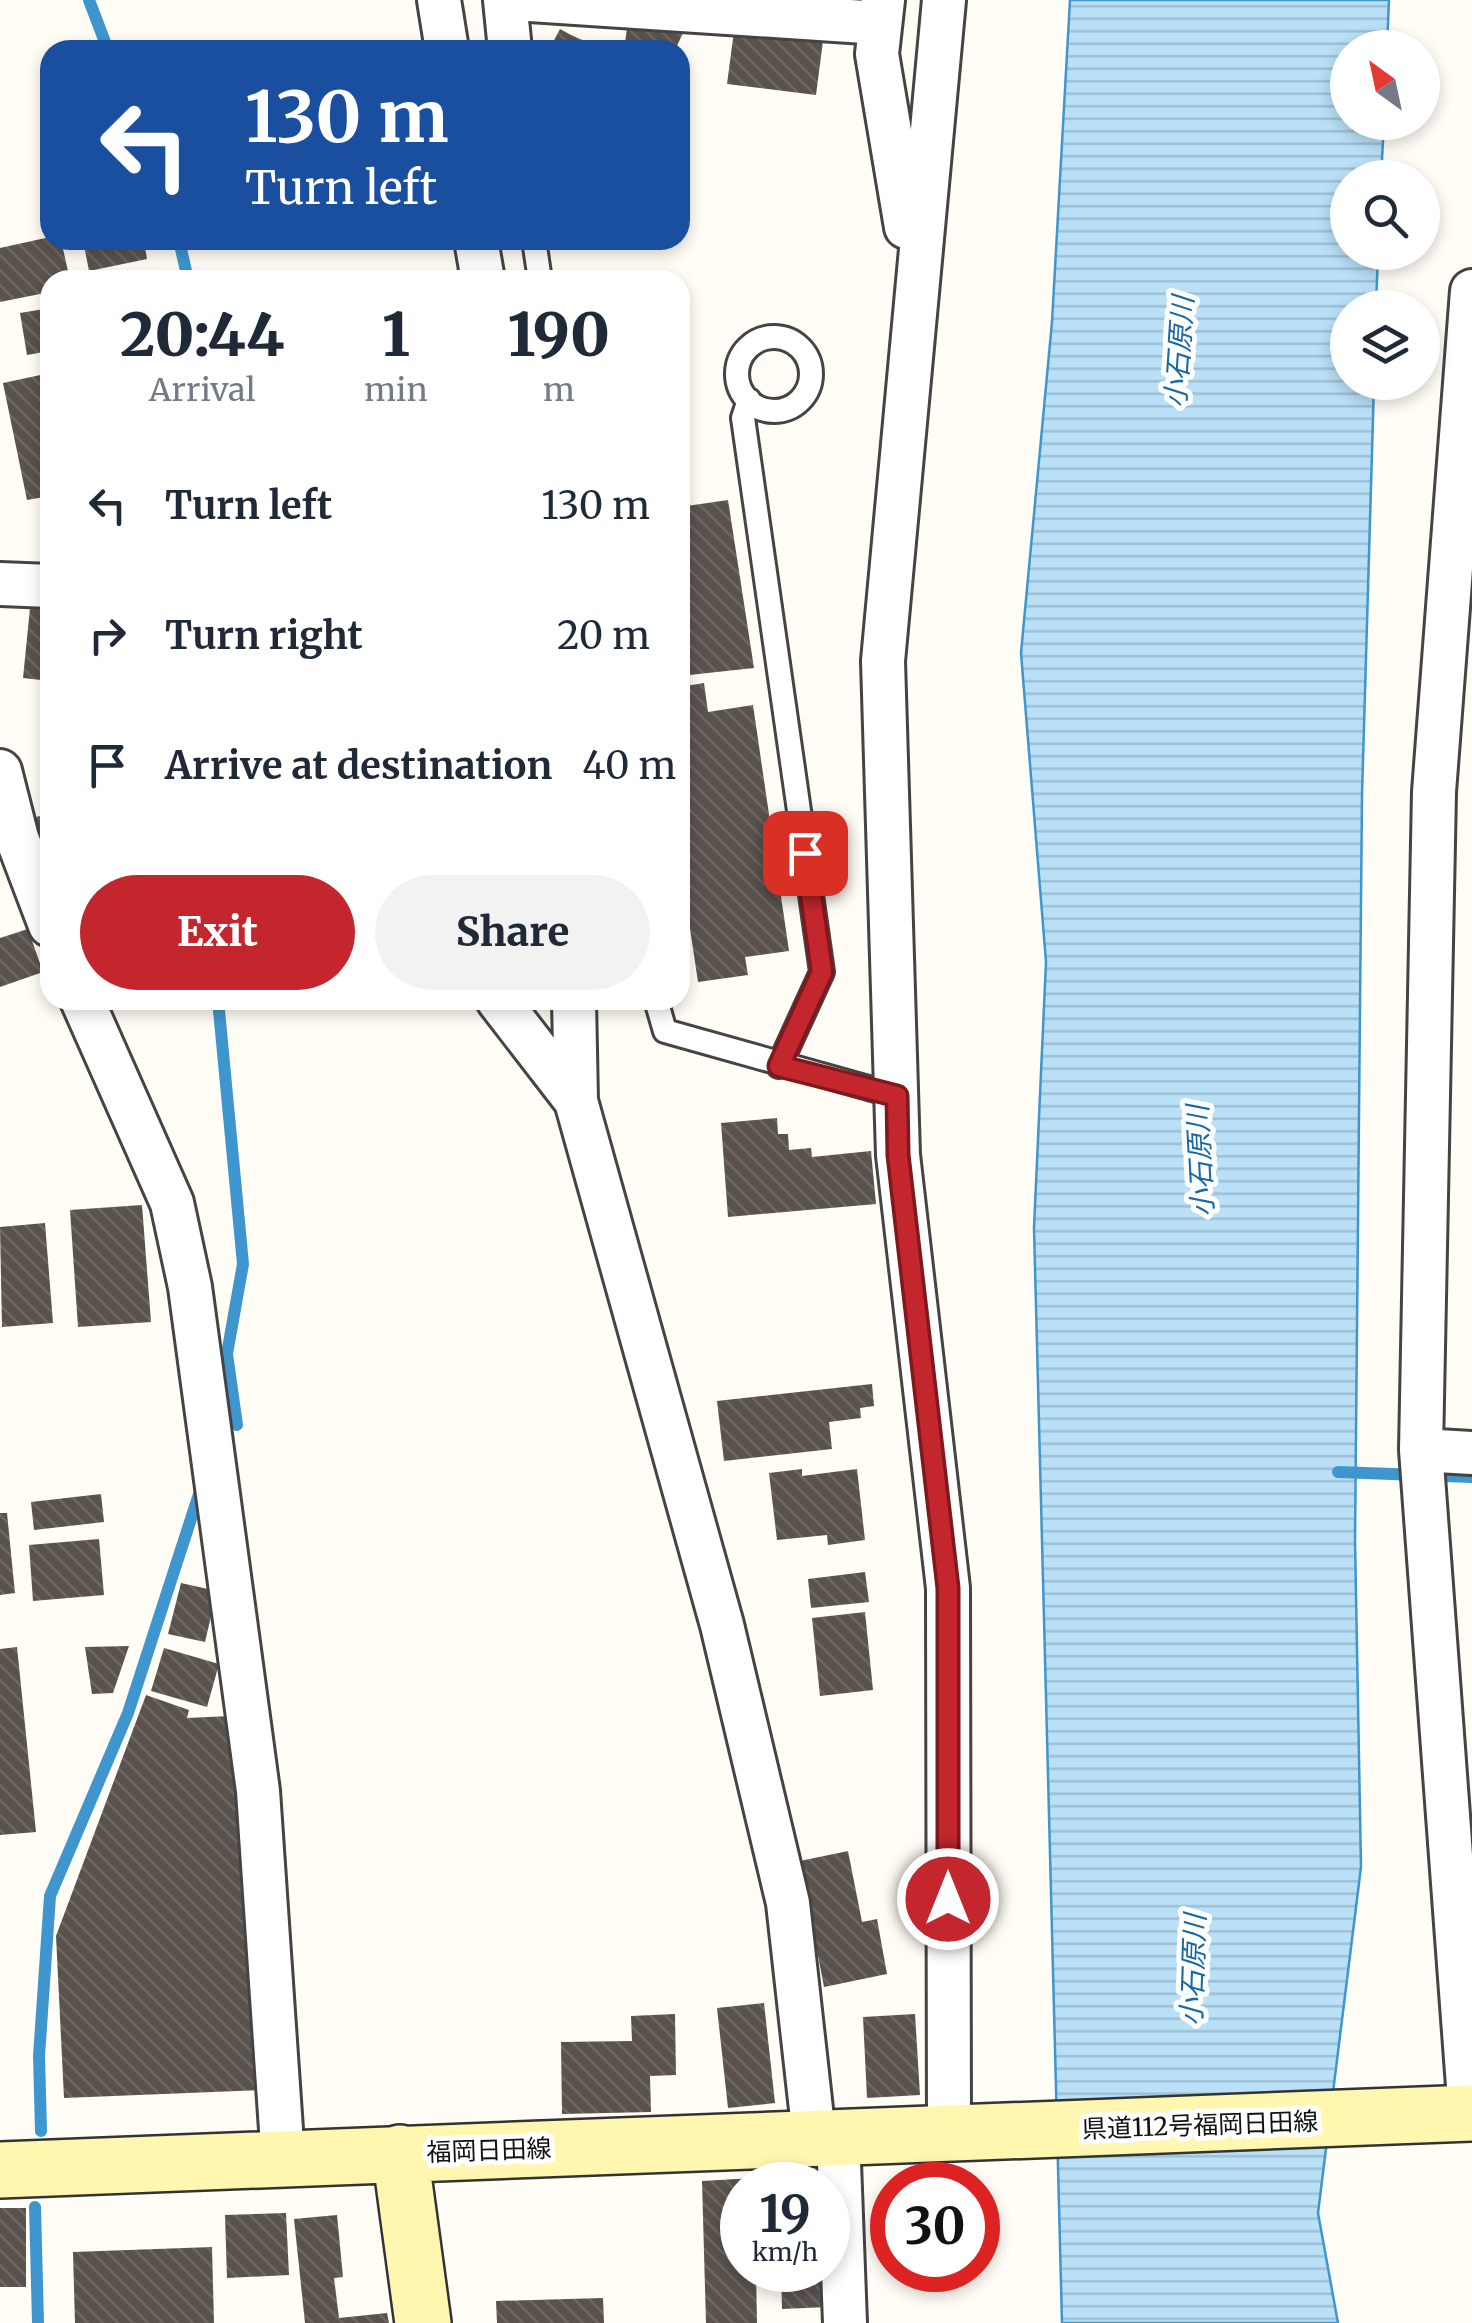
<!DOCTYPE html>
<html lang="en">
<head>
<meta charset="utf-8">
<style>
	body { margin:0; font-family:Merriweather,"Noto Sans JP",serif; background:#f2f2f3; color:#1f2937; height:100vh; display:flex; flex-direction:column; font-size:38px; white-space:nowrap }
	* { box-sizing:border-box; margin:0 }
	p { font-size:32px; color:#747a83 }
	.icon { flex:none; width:55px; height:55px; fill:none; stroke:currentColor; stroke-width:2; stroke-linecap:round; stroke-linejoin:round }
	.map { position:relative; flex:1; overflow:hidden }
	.drawer { position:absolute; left:40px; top:270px; width:650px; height:740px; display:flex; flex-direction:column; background:#fff; border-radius:30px; box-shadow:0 5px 15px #0003 }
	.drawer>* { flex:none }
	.top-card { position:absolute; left:40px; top:40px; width:650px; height:210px; border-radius:30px; box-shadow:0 5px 15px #0003; background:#1a4fa0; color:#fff; overflow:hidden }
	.needle { width:65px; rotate:327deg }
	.buttons { position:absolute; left:1330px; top:30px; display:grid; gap:20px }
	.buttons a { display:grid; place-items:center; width:110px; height:110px; border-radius:50%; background:#fff; box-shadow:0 5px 15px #0003; font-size:50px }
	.speed { position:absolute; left:720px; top:2162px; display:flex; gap:20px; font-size:50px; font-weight:700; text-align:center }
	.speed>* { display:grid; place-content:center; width:130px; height:130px; border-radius:50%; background:#fff; box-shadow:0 5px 15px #0003; line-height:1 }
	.speed small { font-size:25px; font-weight:400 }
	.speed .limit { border:15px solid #d22; background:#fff; color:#111 }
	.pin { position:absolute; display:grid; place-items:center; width:85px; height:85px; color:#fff; margin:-42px; border-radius:20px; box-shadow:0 5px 15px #0006 }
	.me { position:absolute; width:110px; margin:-55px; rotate:0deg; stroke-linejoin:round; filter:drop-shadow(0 0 8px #0008) }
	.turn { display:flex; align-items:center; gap:35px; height:210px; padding:0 40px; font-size:45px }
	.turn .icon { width:130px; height:130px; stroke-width:2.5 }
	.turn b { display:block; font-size:70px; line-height:85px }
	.eta { display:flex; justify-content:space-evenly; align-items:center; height:170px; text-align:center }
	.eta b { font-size:60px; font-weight:800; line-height:70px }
	.cta { display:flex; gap:20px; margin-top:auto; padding:20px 40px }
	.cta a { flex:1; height:115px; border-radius:60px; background:#c4262e; color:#fff; font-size:40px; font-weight:800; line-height:115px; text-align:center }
	.cta a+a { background:#f2f2f3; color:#1f2937 }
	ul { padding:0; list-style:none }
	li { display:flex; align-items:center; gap:30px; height:130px; padding:0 40px }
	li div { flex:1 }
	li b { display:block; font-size:38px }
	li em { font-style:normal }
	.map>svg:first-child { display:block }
	.water { fill:url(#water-rules); stroke:#3f96cf; stroke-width:2.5 }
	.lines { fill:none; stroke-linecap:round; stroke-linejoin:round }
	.stream { stroke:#3f96cf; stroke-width:12 }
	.building { fill:url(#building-back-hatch) }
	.lane-casing { stroke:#444; stroke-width:28 }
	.street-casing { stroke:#444; stroke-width:48 }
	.secondary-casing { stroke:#333; stroke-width:60 }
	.lane { stroke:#fff; stroke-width:22 }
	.street { stroke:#fff; stroke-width:42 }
	.secondary { stroke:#fff6b0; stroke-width:55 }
	.route-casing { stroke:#7f191e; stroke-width:25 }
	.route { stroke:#c4262e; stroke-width:18 }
	.labels { text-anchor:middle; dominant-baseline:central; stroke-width:10; stroke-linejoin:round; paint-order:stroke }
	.street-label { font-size:25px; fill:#111; stroke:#fff }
	.water-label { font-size:28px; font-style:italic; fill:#1768a6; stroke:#fff }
</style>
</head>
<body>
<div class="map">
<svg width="1472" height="2323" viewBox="0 0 1472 2323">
	<defs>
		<pattern id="water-rules" width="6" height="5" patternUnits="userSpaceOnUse" patternTransform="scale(2.5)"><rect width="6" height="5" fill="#b9e0f7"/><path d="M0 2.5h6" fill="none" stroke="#9ebfd3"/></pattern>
		<pattern id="building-back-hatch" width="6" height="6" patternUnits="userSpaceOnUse" patternTransform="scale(2.5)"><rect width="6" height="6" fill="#5a524d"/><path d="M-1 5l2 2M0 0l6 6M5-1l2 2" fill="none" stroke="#6d6662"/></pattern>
	</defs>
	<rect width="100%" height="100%" fill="#fffdf5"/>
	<path class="water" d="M1070,0H1389L1387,47L1348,48V122L1384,123L1381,177L1348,178V252L1378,253L1376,307L1348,308V382L1374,383L1362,795L1355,1540L1361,1867L1318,2213L1338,2323H1062L1034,1228L1046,962L1021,653L1052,322Z"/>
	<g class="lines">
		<path class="stream" d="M89,0L108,50
			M179,240L188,280
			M218,1000L243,1264L227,1354L237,1425
			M1338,1472L1472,1477
			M41,2131L39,2056L50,1896L128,1713L200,1491
			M35,2207L38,2323"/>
	</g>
	<path class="building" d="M643,12L683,33L675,50H624L628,21Z
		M560,29L571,35L605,50H549Z
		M734,31L823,41L816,95L727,84Z
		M50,237L61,240L70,280H50V292L0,302V248Z
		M83,240H144L147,259L89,271Z
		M50,308V351L27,355L20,313Z
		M50,373V496L27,500L3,383Z
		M728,500L754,668L680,676V507Z
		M31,598L50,599V681L23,678Z
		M704,683L708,712L753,705L789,951L745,957L748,975L698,982L680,862V687Z
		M50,814V901L31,818Z
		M28,929L43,972L0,987V938Z
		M777,1118L778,1134H788L789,1150L811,1148L812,1157L871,1151L876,1204L728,1217L721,1123Z
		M142,1205L151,1322L78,1327L70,1210Z
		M45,1223L53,1323L2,1327L0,1227Z
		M872,1384L874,1406L860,1408L861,1418L829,1422L832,1449L724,1461L717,1401Z
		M802,1469V1476L857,1469L865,1540L828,1545L827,1535L777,1540L769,1473Z
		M101,1494L104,1522L34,1530L31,1502Z
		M0,1513H7L15,1593L0,1595Z
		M99,1539L104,1595L33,1601L29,1545Z
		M865,1572L869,1602L811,1608L808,1579Z
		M181,1583L217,1591L205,1642L168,1634Z
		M865,1612L873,1690L820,1696L812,1618Z
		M129,1646L113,1693L92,1694L85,1647Z
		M17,1647L36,1832L0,1835V1649Z
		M164,1648L219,1664L207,1707L151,1691Z
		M146,1695L189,1710L187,1718L230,1716L232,1761L239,1760L262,2090L64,2098L56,1936Z
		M848,1851L862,1922L877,1919L887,1974L824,1987L800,1861Z
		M764,2003L775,2103L728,2108L717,2008Z
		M675,2014L676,2075L650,2076L651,2112L562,2114L561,2042L632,2041L631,2016Z
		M915,2014L920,2095L867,2098L863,2017Z
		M817,2176L818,2185H759V2179Z
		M753,2178V2185H742V2270H756L757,2323H706L702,2181Z
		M0,2208H26V2287H0Z
		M286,2213L289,2275L227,2278L225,2215Z
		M337,2215L343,2277L334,2278L339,2318L387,2313L389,2323H305L294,2219Z
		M212,2247L214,2323H75L73,2252Z
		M781,2270H825L828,2307L782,2309Z
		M603,2298L604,2323H497L496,2301Z"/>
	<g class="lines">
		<defs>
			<path id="lane" d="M534,240L540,280
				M737 374a37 37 0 1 1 74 0a37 37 0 1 1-74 0Z
				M749,400L743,418L822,972L779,1066
				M656,1000L665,1031L897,1096"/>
			<path id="street" d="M439,0L447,50
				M505,0L510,50
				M530,0L880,23
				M883,0L877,54L906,227
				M944,0L883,661L898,1155L948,1588L949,2132
				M476,240L483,280
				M0,584L50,586
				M0,771L17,838L50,925
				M82,1000L172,1203L190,1287L258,1791L283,2159
				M498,1000L576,1101
				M574,1000L576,1101L722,1625L788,1903L814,2136
				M1421,1450L1472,1453
				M1470,2113L1421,1450L1434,792L1472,291
				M838,2136L845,2323"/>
			<path id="secondary" d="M400,2153L423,2323
				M0,2170L1472,2113"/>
		</defs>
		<use href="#lane" class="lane-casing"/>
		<use href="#street" class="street-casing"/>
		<use href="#secondary" class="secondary-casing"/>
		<use href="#lane" class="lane"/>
		<use href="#street" class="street"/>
		<use href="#secondary" class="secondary"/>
	</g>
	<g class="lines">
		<defs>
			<path id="route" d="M805,853L822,972L779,1066L897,1096L898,1155L948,1588V1899"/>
		</defs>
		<use href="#route" class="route-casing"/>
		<use href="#route" class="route"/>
	</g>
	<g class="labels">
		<g class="street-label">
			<text transform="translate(1200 2125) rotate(-2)">県道112号福岡日田線</text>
			<text transform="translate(489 2150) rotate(-2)">福岡日田線</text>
		</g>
		<g class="water-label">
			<text transform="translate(1179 352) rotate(-86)">小石原川</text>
			<text transform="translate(1200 1161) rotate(-93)">小石原川</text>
			<text transform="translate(1193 1970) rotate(-88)">小石原川</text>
		</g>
	</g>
</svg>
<div class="buttons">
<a><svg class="needle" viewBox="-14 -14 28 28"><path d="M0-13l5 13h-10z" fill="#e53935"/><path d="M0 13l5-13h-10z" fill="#747a83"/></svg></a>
<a><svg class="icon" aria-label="search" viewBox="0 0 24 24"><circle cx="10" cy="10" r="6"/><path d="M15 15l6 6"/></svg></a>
<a><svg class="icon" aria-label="layers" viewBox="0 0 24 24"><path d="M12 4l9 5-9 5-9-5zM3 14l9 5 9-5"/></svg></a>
</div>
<div class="speed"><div>19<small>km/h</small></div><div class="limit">30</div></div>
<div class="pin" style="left:805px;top:853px;background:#d93025"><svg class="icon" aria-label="arrive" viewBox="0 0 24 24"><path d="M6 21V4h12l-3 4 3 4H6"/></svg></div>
<svg class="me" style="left:948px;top:1899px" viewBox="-20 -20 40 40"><circle r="17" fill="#c4262e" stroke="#fff" stroke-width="3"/><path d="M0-11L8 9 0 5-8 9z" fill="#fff"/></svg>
<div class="top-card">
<div class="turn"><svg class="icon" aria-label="left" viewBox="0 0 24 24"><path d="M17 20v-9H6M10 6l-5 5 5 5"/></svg><div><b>130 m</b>Turn left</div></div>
</div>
<section class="drawer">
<div class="eta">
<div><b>20:44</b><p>Arrival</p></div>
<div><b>1</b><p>min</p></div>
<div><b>190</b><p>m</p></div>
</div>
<ul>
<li><svg class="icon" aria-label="left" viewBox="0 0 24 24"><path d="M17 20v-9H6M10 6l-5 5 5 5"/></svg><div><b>Turn left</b></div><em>130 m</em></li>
<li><svg class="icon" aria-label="right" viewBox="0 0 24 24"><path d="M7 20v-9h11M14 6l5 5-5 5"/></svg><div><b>Turn right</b></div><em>20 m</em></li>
<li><svg class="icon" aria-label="arrive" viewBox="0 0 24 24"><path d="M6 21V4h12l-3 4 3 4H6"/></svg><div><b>Arrive at destination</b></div><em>40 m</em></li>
</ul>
<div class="cta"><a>Exit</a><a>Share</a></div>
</section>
</div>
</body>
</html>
